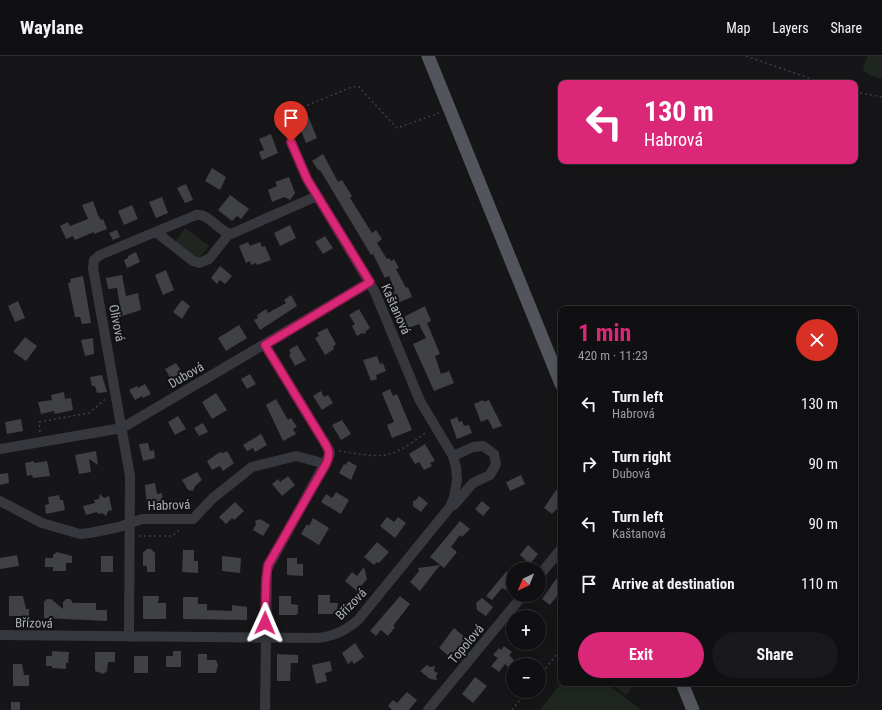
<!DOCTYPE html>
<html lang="en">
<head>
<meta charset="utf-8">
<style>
	body { margin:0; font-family:"Roboto Condensed",sans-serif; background:#19191b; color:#f1f3f6; height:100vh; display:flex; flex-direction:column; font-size:15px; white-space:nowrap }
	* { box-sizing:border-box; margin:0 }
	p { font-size:13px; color:#9c9d9f }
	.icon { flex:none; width:22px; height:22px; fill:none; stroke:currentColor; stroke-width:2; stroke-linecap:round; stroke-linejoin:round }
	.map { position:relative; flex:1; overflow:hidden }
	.sheet { position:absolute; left:558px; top:250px; width:300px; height:380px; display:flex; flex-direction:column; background:#101012; border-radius:8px; box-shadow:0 2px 10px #0003,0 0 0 1px #303032 }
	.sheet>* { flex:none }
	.hud { position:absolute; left:558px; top:24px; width:300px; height:84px; border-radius:8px; box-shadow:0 2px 10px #0003,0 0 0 1px #303032; background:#db2777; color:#fff; overflow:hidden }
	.needle { width:26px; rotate:223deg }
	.buttons { position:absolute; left:506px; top:506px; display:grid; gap:8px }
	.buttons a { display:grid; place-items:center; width:40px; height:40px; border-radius:50%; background:#101012; box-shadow:0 2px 10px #0003,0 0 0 1px #303032; font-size:20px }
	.pin { position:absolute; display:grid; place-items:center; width:34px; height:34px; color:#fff; margin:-41px -17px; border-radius:50% 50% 50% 0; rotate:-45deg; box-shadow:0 0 4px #0007 }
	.pin .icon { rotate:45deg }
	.me { position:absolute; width:44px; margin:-22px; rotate:1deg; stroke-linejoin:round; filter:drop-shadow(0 0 3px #0008) }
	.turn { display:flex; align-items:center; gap:14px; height:84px; padding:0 20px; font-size:18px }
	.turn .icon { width:52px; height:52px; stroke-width:2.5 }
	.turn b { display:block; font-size:28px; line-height:34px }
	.round { display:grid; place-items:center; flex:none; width:42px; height:42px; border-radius:21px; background:#19191b }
	.summary { display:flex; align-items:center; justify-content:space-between; height:68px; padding:0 20px }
	h1 { font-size:24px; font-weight:700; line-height:30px; color:#db2777 }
	.primary-button { display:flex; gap:8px; margin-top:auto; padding:8px 20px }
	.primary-button a { flex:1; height:46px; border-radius:24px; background:#db2777; color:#fff; font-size:16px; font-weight:700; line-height:46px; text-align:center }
	.primary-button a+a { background:#19191b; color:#f1f3f6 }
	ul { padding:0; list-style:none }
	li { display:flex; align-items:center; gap:12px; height:60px; padding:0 20px }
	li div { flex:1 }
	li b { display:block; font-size:15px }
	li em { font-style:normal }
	header { display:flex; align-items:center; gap:24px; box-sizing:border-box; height:56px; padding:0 20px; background:#101012; border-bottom:1px solid #303032 }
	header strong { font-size:19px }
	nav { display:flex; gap:22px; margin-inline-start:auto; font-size:14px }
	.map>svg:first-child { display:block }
	.green { fill:#1e261f }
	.building { fill:#404145 }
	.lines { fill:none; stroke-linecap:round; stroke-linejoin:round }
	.path { stroke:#3d3f44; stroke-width:1.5; stroke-dasharray:2 3; stroke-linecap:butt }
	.minor { stroke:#37383d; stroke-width:10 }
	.major { stroke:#53555c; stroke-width:13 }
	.route-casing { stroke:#8e194d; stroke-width:10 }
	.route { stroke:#db2777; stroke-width:7 }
	.labels { text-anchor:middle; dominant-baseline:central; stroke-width:4; stroke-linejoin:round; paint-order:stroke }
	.street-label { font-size:13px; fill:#a8adb8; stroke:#111113 }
</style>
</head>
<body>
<header>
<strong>Waylane</strong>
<nav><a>Map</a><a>Layers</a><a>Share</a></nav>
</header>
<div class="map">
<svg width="882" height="654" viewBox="0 0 882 654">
	<rect width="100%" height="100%" fill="#161618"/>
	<path class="green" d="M868,0H882V23L871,20L863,14L864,8Z
		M185,172L209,190L198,203L175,186Z
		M561,627H607L641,654H540Z
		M611,627H635L626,639Z"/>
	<path class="building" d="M308,60L317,82L306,87L297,65Z
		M271,78L278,97L262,104L259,96L264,94L259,83Z
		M323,98L338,126L342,124L352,140L350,142L372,177L376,174L382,183L377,187L387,203L389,202L391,205L394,203L399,212L396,213L406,232L408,231L412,241L395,248L390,238L395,236L389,220L385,222L373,198L371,199L320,114L319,115L312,105Z
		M212,112L226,121L220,134L205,125Z
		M289,121L295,137L290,144L284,141L272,146L268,134L277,130L275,126Z
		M186,128L193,144L185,147L177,132Z
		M230,139L249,153L241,163L237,160L232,165L218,154Z
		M162,141L168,157L156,162L149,146Z
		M93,145L98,159L101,164L103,163L107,173L94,178V176L75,184L73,180L66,183L60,170L68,166L70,170L88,163L82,149Z
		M132,149L138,163L124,169L118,155Z
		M290,169L296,182L280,190L274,177Z
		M117,174L120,181L113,184L109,177Z
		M325,180L333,192L323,198L315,186Z
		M248,186L250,190L260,186L262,191L265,190L271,204L257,209L256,207L251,209L250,205L246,207L239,190Z
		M136,196L140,206L127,212L124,204L128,202V200Z
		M220,210L232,220L225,228L220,224L217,228L211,222Z
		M166,214L174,234L163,239L155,219Z
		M122,219L126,240L138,237L141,254L119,261L117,250H120L117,232L108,233L106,222Z
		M83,220L91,267L82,268L80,261H75L68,227L71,226L70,223Z
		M291,239L297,250L260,274L254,264L258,262L257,259L266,253L268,257L286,247L284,244Z
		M182,244L190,250L182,263L173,256Z
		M18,245L25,262L15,266L8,250Z
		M425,250L431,265L427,267L440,298L435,300L441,318L449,315L454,327L434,335L413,288L426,282L419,268L406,273L402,262Z
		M359,253L370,272L366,275L365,278L362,277L357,280L352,270L355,268L349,259Z
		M239,269L247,282L226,295L218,282Z
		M327,272L336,288L333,291L334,293L325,299L315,282L319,280L317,277Z
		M25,281L37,290L26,305L13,296Z
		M93,282L94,298L85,300L81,284Z
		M297,289L306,304L295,310L289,299L291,298L289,294Z
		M377,300L380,308L383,307L386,315L376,319L377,323L371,325L363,304Z
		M176,307L184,319L172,325L165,313Z
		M250,318L256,328L247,333L241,323Z
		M102,319L107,336L97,337L95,330H92L90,321Z
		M145,328L151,338L143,342L142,340L135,344L129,334L137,330L138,332Z
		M390,333L393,340L397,338L412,374L392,382L387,369L394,366L382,337Z
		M321,335L324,341L328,339L333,347L322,354L313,340Z
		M64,336L65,343L71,342L73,354L55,358L54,355L41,358L38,346L52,344L51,339Z
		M216,337L227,354L212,363L202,346Z
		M276,343L288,364L291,362L297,371L293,373L296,378L283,385L266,349Z
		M483,344L484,346L489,344L502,370L493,373L488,363L481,366L474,348Z
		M178,360L186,373L175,379L168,366Z
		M457,361L459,366L462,365L464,370L469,369L472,377L457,383L450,364Z
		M21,363L23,375L7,378L5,366Z
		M342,364L351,378L341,384L332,369Z
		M203,367L208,376L199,380L194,372Z
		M261,378L267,389L255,396L253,392L247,395L243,389Z
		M148,387L150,395L154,394L155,402L143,405L139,388Z
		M425,388L435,405L430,407L432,410L424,414L419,406L415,408L409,398Z
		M96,395L98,409L89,403L91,416L79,418L75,399Z
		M227,395L234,407L223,415L220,410L212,414L207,405L220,396L223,397Z
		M34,405V407L47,405L50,420L33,422L32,419L27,420L25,407Z
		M348,405L357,410L351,424L339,417L344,408L346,409Z
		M197,416L202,424L195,430L193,435L188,434L182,424Z
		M8,417L9,427L0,429V418Z
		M521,419L525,428L510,435L506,426Z
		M288,420L295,429L282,440L272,428L278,423L280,426Z
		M155,427L157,438L162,437L163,447L147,450L145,429Z
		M556,434L561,438V448L552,458L544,452Z
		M336,436L349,444L341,458L321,446L326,438L332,442Z
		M100,438L104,442L109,440L112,454L108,455L106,460L102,457L98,458L97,456L86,459L83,450L95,447L94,444L99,443Z
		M59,439L60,444H63L65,454L46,458L45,449L49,448L48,441Z
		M419,440L428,447L421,456L413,450V445L416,444Z
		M482,445L490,452L483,460L475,453Z
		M235,446L244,455L234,464L232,462L226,468L219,461Z
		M387,461L394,466L398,461L406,467L395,482L380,470Z
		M313,462L329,472L319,489L301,478L307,468L309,470Z
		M260,463L270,469L263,480L253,474L256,468L255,465Z
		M460,465L470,473L462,481L460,479L451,491L457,496L444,512L430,501Z
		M377,486L389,496L379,507L377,506L374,509L364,501Z
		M528,489L538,498L530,508L520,499Z
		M147,493H151L155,497V516H147V510H143V497Z
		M183,494H194V505H198V517L182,516Z
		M57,496L72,500V507H66V515H53V511H45V502H53V499Z
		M17,499L19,510L0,513V502Z
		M101,500H113V516H101Z
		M222,500L241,502L240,517L222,515Z
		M287,502H297V508H303V520L287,519Z
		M440,509L420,535L410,526L419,515L418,512Z
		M364,511L367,523L357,535L345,525L352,516L357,520Z
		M506,516H513V528L506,534L502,532L492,544L486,540Z
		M556,523L561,527V543L557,540L550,549L542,543Z
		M318,539H330V547H338L337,556L335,558H318Z
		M9,540H23L26,553H29V560H9Z
		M143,540H159L158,547H166V563H143Z
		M279,540H291V548L298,549V557L296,559H279Z
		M400,540L410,548L393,570L395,571L388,580L381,574L376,580L370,575Z
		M183,541H198V548H207V554L232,555V549L247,551V564L183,563Z
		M482,542L493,551L486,560L477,554L476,547Z
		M47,543H51L63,553V546L66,543H70L73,547H96V554H107V565L44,562V546Z
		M454,572L468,584L451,602L439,592Z
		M355,587L364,601L354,608L352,605L348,608L342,597Z
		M504,590L512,596L509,599L514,604L508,611L505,608L499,616L491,610L498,602L493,599L499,592L501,594Z
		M52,595L69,596L68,607H66V613L52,612V610H46V600H52Z
		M173,595H181V611H166V600H173Z
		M95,596H115V606H108L107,615L103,618L95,615Z
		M198,598H207V604H216L218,609L216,617H198Z
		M277,598L298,599V607H291L290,625H277Z
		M134,600H148V617H134Z
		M330,605L332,615L325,617L327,625L316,628L312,609Z
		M13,608H22L24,619H29V630H13Z
		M427,609L430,611L435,610L434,615L438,617L436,620L437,624L430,623L420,615Z
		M475,621L487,630L473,647L462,638Z
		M407,636L417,644L409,654H392L388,650L393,644L397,647Z
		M11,646H20V654H11Z"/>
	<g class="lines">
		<path class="path" d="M746,0L823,27
			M855,36L882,41
			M292,76L287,63L289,57L352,31L358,30L397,72L439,57
			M40,376L39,366L89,357L107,342
			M339,395C354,397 371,401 386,399C401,396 415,384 427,376
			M139,480H172L181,473
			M539,620L561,593
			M512,654L527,635"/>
		<path class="minor" d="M156,176L193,205L199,207L209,203L229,178
			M0,393L122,372L370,226
			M453,400L473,391L483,390L494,398L496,408L490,419L473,427L454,449
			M0,445L42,467L80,478L90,477L119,471L142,463H193L213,442L252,411L296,400L326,408
			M539,520L561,493
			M0,579L316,582C333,581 345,575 358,564L450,451L454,441L457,424L456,411L453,400L420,345L375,236L307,123L291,86
			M129,581L130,420L93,212L94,204L100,199L196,159C209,157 219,176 231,178L317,140
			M265,654L267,513L330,398L329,394L323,384L265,289
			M428,654L523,539"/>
		<path class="major" d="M428,0L561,328
			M682,627L693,654"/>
	</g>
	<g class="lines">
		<defs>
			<path id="route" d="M265,567L266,523L268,509L326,408C331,398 329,393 323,384L265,289L370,226L307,123L291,86"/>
		</defs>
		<use href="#route" class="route-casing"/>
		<use href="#route" class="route"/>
	</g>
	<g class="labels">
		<g class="street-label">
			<text transform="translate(396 253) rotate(66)">Kaštanová</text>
			<text transform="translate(117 267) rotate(79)">Olivová</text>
			<text transform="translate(186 319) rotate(-30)">Dubová</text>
			<text transform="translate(169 449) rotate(-2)">Habrová</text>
			<text transform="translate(351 548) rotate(-46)">Břízová</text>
			<text transform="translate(34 567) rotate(1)">Břízová</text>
			<text transform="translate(466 588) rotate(-50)">Topolová</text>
		</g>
	</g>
</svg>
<div class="buttons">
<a><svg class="needle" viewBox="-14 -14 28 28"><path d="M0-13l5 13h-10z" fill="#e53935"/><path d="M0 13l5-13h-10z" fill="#9c9d9f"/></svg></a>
<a>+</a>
<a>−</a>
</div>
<div class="pin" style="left:291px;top:86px;background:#d93025"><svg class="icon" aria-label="arrive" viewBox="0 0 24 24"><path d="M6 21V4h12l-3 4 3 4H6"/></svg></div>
<svg class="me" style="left:265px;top:567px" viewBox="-20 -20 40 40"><path d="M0-17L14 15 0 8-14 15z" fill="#db2777" stroke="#fff" stroke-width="4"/></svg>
<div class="hud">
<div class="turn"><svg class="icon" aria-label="left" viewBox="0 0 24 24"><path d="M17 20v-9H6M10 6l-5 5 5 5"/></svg><div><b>130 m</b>Habrová</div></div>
</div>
<section class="sheet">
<div class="summary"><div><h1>1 min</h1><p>420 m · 11:23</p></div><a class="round" style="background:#d93025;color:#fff"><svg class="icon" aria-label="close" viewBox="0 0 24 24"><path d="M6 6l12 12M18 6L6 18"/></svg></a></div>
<ul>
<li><svg class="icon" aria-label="left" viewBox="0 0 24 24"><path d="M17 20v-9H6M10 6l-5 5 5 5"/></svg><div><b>Turn left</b><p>Habrová</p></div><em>130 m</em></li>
<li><svg class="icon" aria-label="right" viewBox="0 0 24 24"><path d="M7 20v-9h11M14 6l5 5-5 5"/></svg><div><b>Turn right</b><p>Dubová</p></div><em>90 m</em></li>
<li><svg class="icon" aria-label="left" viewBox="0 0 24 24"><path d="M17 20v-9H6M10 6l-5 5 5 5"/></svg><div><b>Turn left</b><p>Kaštanová</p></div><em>90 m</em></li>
<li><svg class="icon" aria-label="arrive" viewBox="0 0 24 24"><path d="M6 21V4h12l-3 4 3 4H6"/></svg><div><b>Arrive at destination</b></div><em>110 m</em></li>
</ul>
<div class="primary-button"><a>Exit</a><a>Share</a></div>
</section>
</div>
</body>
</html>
